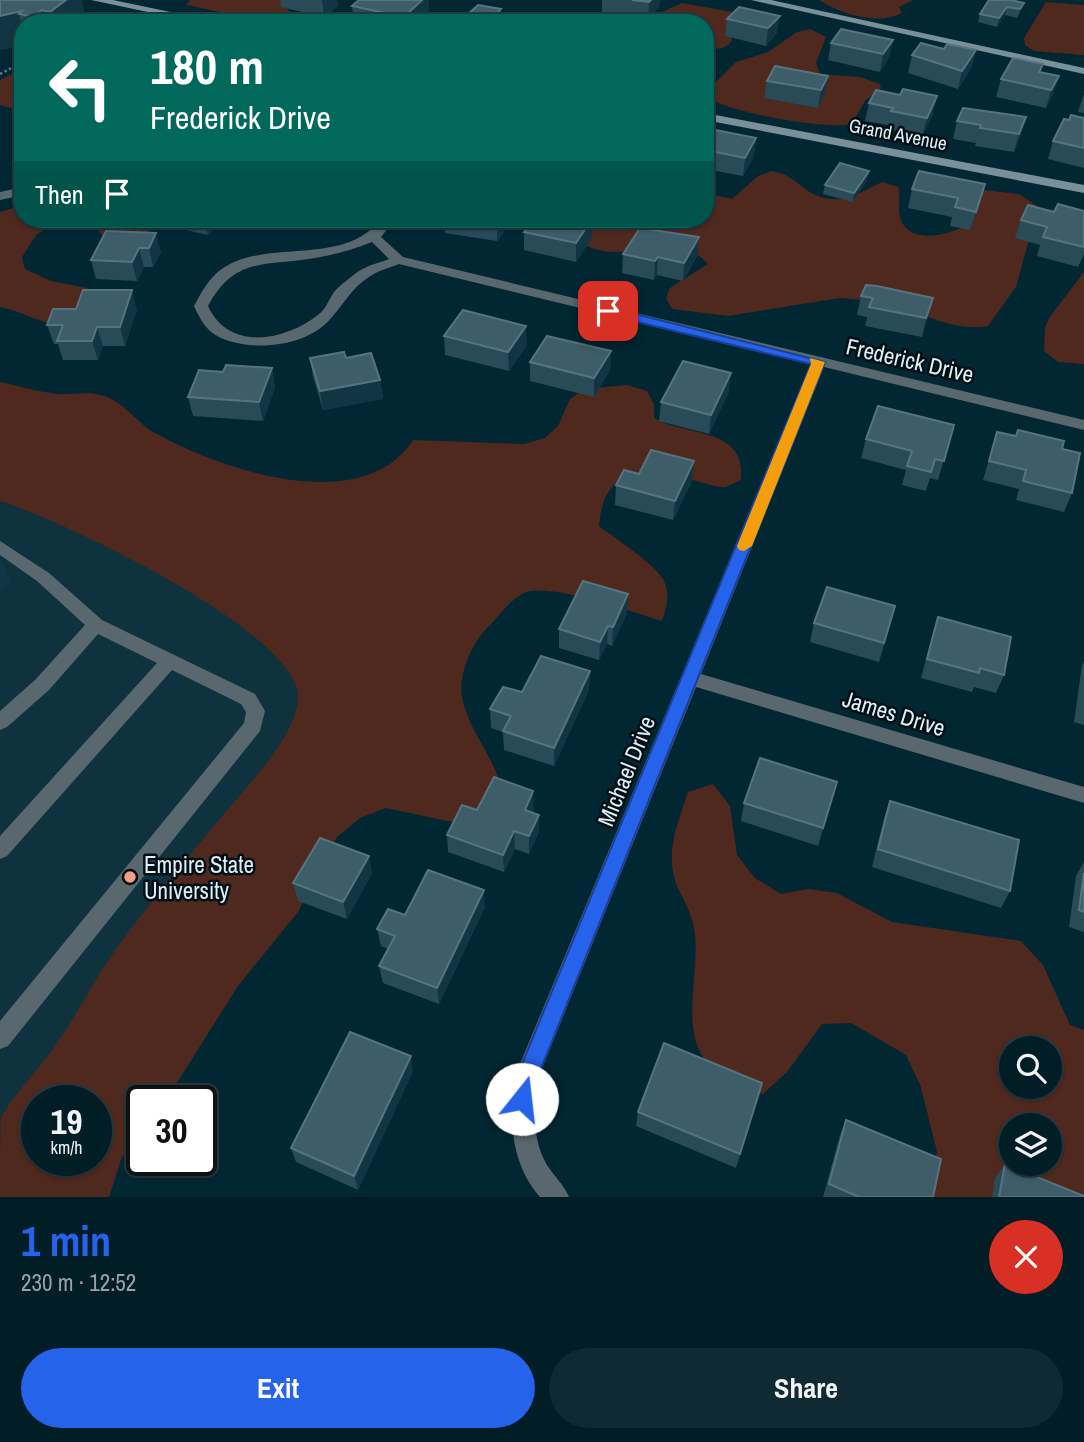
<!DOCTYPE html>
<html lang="en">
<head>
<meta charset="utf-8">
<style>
	body { margin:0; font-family:"Archivo Narrow",sans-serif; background:#0f2a32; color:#f1f3f6; height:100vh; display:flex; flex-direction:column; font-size:26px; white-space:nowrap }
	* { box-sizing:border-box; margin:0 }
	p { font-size:23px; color:#96a2a7 }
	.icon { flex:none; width:38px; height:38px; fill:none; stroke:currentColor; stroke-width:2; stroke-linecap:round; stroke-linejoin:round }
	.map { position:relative; height:1197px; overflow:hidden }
	.drawer { display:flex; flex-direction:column; background:#011d26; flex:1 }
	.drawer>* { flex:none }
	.hud { position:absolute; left:14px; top:14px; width:700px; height:214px; border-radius:28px; box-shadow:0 2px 5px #0004,0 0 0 2px #233b43; background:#00695c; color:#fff; overflow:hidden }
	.tools { position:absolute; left:999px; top:1036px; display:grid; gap:14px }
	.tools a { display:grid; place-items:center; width:63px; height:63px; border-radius:50%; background:#011d26; box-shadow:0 2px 5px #0004,0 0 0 2px #233b43; font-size:35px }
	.speed { position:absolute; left:21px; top:1085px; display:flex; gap:14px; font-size:35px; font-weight:700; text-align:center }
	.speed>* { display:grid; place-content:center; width:91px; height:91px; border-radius:50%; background:#011d26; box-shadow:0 2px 5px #0004,0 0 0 2px #233b43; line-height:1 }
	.speed small { font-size:18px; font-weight:400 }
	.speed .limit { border:4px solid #111; border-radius:10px; background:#fff; color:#111 }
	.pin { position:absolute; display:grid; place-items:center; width:60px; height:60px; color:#fff; margin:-30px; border-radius:14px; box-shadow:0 4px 10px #0006 }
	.me { position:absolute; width:77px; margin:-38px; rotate:16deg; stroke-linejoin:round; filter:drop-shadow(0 0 5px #0008) }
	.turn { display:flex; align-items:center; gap:24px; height:147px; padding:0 21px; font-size:32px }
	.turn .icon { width:91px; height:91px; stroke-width:2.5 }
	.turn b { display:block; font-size:49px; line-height:60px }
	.then { display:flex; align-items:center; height:66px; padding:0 21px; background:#0003; gap:14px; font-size:26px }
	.round { display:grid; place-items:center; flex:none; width:74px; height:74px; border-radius:37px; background:#0f2a32 }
	.overview { display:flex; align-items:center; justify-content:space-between; height:119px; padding:0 21px }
	h1 { font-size:42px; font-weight:700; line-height:52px; color:#2563eb }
	.primary-button { display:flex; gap:14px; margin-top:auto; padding:14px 21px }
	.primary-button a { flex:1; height:80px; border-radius:42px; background:#2563eb; color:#fff; font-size:28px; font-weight:700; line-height:80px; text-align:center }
	.primary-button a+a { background:#0f2a32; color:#f1f3f6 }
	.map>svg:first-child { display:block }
	.built { fill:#0e333e }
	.green { fill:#4f281e; fill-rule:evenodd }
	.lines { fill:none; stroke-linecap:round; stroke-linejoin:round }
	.path { stroke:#5a7983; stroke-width:2.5; stroke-dasharray:2.5 2.5; stroke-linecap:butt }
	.lane { fill:#59686e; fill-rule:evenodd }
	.street { fill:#59686e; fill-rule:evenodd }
	.secondary { fill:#78909a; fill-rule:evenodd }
	.wall { fill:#294b58 }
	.shaded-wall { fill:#113542 }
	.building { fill:#3d5d69; stroke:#567480; stroke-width:2 }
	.route { fill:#2563eb; stroke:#184099; stroke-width:2 }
	.slow { fill:#f59e0b }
	.poi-dot { fill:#f49e87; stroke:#020e13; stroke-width:2.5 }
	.labels { text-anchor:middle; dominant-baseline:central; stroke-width:5; stroke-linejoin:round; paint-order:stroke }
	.far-street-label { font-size:19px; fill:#dcf0f8; stroke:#020e13 }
	.street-label { font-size:23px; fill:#dcf0f8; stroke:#020e13 }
	.poi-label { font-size:23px; fill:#dcf0f8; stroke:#020e13; text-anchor:start }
</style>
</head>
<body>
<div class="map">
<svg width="1084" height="1197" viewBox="0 0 1084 1197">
	<rect width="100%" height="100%" fill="#012732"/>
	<path class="built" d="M0,486L419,652L96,1101H37V1160L31,1197H0Z"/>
	<path class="green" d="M190,0H288V10L299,19C282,28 209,9 186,5Z
		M819,0H914L899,7L902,13C878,26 841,14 819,0Z
		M1046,2L1084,5V55L1034,51L1025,45L1024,38Z
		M682,3L732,12L733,16L728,26L732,40C727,50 715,49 705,49V23L654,22L653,16Z
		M810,29L826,37L816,63L820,74L860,77L880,84L881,88L865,101L852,124C830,130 732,113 713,100L710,88L736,62L768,52L797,32Z
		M23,68V111L0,105V80Z
		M772,171C792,175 794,182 810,192C836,208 858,194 882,182L898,187C901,198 897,210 901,220C910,245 950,235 966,225L983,190L1019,194L1045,211L1030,236L1016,287L988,326C952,332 927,314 894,305C876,301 858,299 840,298L728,316L672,309L666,298L670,288L708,264C680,231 628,262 592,248C578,243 569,230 560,219H705V193L732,199L758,176Z
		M23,205V219H60L36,235L22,257L25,269L51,281L87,288L97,295L59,325C37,322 21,311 0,307V212Z
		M90,219H160C147,239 126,237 104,238Z
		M1084,272V364L1058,362L1044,351L1045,328L1049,318Z
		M0,382C19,386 39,392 58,394C71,395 88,391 101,395C124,401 137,424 157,434C222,470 363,518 413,440L524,444L545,438L558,426L570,399L584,389L627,385L647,391L654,404V418C689,438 746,426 741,480C736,482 731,485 726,487C719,488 707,484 700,482C652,470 604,460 599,526C615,539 658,565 665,583C670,596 666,609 662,621C635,613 544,580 522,594C509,601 498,618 487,628C472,643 458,675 462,697C467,726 490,752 499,780L471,826L386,808L360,818L337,837L298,912L238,986L168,1097L166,1101H142V1132L122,1157L109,1197H0C0,1182 0,1129 1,1118C11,1097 41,1067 55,1046C76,1017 91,985 111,956C146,907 185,861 223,815C247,786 293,740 298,701C307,635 57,518 0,501ZM37,1101H96V1160H37Z
		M713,784L730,806L737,855L755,878L781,894L808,889L837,893L892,922L1021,941L1043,965L1070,1025L1084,1030V1197H926L937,1152L921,1087L906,1055L851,1023L822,1024L787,1072L763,1094L733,1091C723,1080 708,1067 701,1054C683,1020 699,973 695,936C694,917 685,903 677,886C664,853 678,823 688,792ZM1012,1048H1050V1087H1012ZM1012,1125H1050V1164H1012Z"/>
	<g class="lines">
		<path class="path" d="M0,74L23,62"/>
		<path class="lane" d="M23,187V195L0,200V192Z
			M0,541L49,573L102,620L255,694L265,711L260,731L8,1046L0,1049V1021L244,723L246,712L241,704L172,670L7,856L0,859V836L157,663L98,634L49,690L7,727L0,730V711L35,680L85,625L37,581L0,555Z"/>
		<path class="street" d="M381,219H395L381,237L403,257L1084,420V430L824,367L701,674L1084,787V803L696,687L539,1076C534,1105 531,1139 547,1165C554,1176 564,1185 569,1197H540C511,1164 508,1118 515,1076L811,364L399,264C389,268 377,271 369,277C352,288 345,302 332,317C312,342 272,349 242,344C215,339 205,331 194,306C201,293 208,280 219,271C265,236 342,269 381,219ZM372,242L389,259C379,263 368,265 359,271C351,277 340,285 334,292C329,299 326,309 319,314C286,341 229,352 208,306C234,258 262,266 309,259C330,256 352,250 372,242Z"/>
		<path class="secondary" d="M91,0H113L223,23H200Z
			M751,0H771L1084,68V74Z
			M705,113L1084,185V193L705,120Z"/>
	</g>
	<path class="wall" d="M0,0H81L87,22L23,23V45L0,50Z
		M280,0H337L338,6L324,17L281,7Z
		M602,0H660L659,7L648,19L602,13Z
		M1011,0L1021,11L1017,18L1005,15L997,27L978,22L980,14Z
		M352,6L429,12L417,23H354Z
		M739,7L777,33L766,46L725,36L727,19Z
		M893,40L889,57L880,72L828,60L831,43Z
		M944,49L972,67L958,89L908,73L912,55Z
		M1043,64L1041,72L1059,76L1053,94L1046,108L996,97L1001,79Z
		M828,76L825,93L818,108L764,98L767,81Z
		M1084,94V113L1078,112Z
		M869,103L933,114L922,136L888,129V125L865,121Z
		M1026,117L1014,152L975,146L976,143L953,139L957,121Z
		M1084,118V168L1048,159L1053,141L1069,120Z
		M705,128L756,138L754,156L743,176L705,169Z
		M867,180L853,202L823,194L825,185Z
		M912,189L980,203L970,230L950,226L952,217L908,208Z
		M1084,211V254L1078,267L1037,256L1040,245L1015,238L1021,220L1054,212Z
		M166,219H224L208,235L168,226Z
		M444,219H511V222L497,241L445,233Z
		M106,231L161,252L153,267H144L137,281L96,279L91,260Z
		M524,232L592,238L576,262L524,250Z
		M623,254L697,256L683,281L657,275L654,280L622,273Z
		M861,296L933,298L922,337L865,326L867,317L857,315Z
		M137,309L125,346H103L98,360H63L58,344H54L47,325Z
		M444,336L527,345L509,371L445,355Z
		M611,351L610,370L594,397L530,381V362Z
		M310,358H346L380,380L383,399L323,410L313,377Z
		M272,368L275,387L263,421L193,416L188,397Z
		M729,392L709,434L659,421L661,402Z
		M954,425L938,480L930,478L926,491L902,485L906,470L861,458L866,439Z
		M997,432L1062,449L1072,493L1064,512L1016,500L1019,489L983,480Z
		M639,474L692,481L673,520L615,505L616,485Z
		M895,606L879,662L810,642L814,623Z
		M627,613L612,646L607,644L599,660L559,648V629Z
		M938,617L1004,675L996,693L974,687L972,692L921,678L932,636Z
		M1084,662V725L1074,722L1082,665Z
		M590,671L589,690L554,766L504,750L503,732L491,728L490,709L522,692Z
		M837,782L818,846L741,821L744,803Z
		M890,801L1010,891L1001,908L872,867L884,818Z
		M534,809L532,812L539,832L529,854L515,849L504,872L448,852L447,835L477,810Z
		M1084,862V932L1069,927L1076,876Z
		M372,873L347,919L298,901L293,883Z
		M485,907L439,1004L383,983L379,966L388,949L381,946L377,929L405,915Z
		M413,1071L358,1190L296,1162L291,1148Z
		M762,1083L736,1168L636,1126L638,1112Z
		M846,1120L933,1197H823L840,1135Z
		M1005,1164L1084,1197H992L995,1178Z"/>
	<path class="shaded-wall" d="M60,0H81L87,22L53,23L50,12Z
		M322,0H337L338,6L324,17Z
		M422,0H429V12L417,23H404V17Z
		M651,0H660L659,7L648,19L649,2Z
		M1024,3L1021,11L1017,18L1020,9Z
		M1007,7L1005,15L997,27L999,18Z
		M501,9V23L495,16Z
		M42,10L46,23H35L33,17Z
		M22,11L19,14L23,28V45L0,50V16Z
		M780,16L777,33L766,46L768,28Z
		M893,40L889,57L880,72L883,54Z
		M976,50L972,67L958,89L962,71Z
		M714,55L713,72L705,84V69Z
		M828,76L825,93L818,108L821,90Z
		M1059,76L1053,94L1046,108L1051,90Z
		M937,96L933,114L922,136L927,118Z
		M1026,117L1021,135L1014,152L1019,134Z
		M756,138L754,156L743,176L745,158Z
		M869,171L867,180L853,202L854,193Z
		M985,184L980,203L970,230L976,212Z
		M204,219H224L208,235Z
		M499,219H511V222L497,241V222Z
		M592,219V238L576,262V243Z
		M156,233L161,252L153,267L149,248Z
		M699,237L697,256L683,281L684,263Z
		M139,248L144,267L137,281L132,262Z
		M658,257L657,275L654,280L655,261Z
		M132,290L137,309L125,346L120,327Z
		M933,298L928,317L922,337L926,318Z
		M526,326L527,345L509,371L508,352Z
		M97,327L103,346L98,360L92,341Z
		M611,351L610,370L594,397V378Z
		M272,368L275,387L263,421L259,402Z
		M731,373L729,392L709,434L711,415Z
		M380,380L383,399L323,410L320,391Z
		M694,461L692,481L673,520L675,501Z
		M0,557L11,581L0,592Z
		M628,594L627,613L612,646L613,627Z
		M608,626L607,644L599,660L600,642Z
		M590,671L589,690L554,766V748Z
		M533,791L534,809L525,827V810Z
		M539,815V832L529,854V836Z
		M514,831L515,849L504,872L503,855Z
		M369,856L372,873L347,919L343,902Z
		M484,890L485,907L439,1004L437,988Z
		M411,1056L413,1071L358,1190L354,1176Z"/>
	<path class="building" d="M0,0H66L50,12L42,10L33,17L19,14L22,11L0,16Z
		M359,0H422L404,17L352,6Z
		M632,0H651L649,2Z
		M989,0H1011L1024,3L1020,9L1007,7L999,18L980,14Z
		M478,5L501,9L495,16L510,19L506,23L459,22Z
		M739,7L780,16L768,28L727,19Z
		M841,29L893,40L883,54L831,43Z
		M921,43L944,49L947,44L976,50L962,71L912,55Z
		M705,53L714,55L705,69Z
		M1013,58L1043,64L1039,72L1059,76L1051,90L1001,79Z
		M775,66L828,76L821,90L767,81Z
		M903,89L937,96L927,118L891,111L893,108L869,103L876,90L900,95Z
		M963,108L1026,117L1019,134L980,128L981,125L957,121Z
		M1071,115L1084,118V148L1053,141L1064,119L1069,120Z
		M705,128L756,138L745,158L705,150Z
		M840,163L869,171L854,193L825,185Z
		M919,171L985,184L976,212L955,207L958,198L912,189Z
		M1058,204L1084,211V247L1043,237L1047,227L1021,220L1028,205L1054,212Z
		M472,219H499L497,222Z
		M534,219H592L576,243L524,232Z
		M640,228L699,237L684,263L658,257L655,261L623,254Z
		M106,231L156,233L149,248H139L132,262L91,260Z
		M866,285L877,286L933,298L926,318L869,307L873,298L861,296Z
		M83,290H132L120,327H97L92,341H57L63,325H47L53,309H76Z
		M463,310L526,326L508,352L444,336Z
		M547,336L611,351L594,378L530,362Z
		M344,352L346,358L371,353L380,380L320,391L310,358Z
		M683,361L731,373L711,415L661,402Z
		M226,365L272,368L259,402L188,397L199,370L223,372Z
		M878,406L954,425L944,461L935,459L931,472L907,466L912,451L866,439Z
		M1018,430L1064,441L1062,449L1080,453L1072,493L1023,481L1026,470L989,461L997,432L1016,436Z
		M651,450L694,461L675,501L616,485L624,470L639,474Z
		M583,581L628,594L613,627L608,626L600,642L559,629Z
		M827,587L895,606L884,643L814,623Z
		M938,617L1011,637L1004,675L980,668L979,673L927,659Z
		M541,656L590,671L554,748L503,731L511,716L490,709L503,687L522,692Z
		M760,758L837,782L823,828L744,803Z
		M494,777L533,791L525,810L539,815L529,836L514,831L503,855L447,835L462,805L477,810Z
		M890,801L1019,840L1010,891L878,849Z
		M320,838L369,856L343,902L293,883Z
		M428,870L484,890L437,988L379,966L395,936L377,929L388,909L405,915Z
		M1084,873V912L1079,910Z
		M350,1032L411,1056L354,1176L291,1148Z
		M664,1043L762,1083L740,1154L638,1112Z
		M846,1120L941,1159L933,1197H859L829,1184Z
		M1005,1164L1084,1196V1197H999Z"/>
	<path class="route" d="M608,307L825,362L538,1076L530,1106L522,1109L515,1106L512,1099L517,1076L811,364L604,314L602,311Z"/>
	<path class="slow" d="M810,358L825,362L752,546L744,551L739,550L737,546L811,364Z"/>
	<circle class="poi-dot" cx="130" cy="877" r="7"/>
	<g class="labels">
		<g class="far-street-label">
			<text transform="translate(898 134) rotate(11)">Grand Avenue</text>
		</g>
		<g class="street-label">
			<text transform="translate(910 360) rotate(13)">Frederick Drive</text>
			<text transform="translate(894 713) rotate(17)">James Drive</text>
			<text transform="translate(626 771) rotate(-68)">Michael Drive</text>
		</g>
		<g class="poi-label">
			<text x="144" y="864">Empire State<tspan x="144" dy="26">University</tspan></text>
		</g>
	</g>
</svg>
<div class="tools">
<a><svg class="icon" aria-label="search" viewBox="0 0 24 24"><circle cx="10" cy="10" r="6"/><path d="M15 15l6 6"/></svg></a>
<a><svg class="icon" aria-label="layers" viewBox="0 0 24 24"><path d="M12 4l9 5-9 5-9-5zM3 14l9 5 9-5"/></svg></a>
</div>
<div class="speed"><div>19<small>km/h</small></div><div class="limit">30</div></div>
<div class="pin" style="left:608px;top:311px;background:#d93025"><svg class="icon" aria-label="arrive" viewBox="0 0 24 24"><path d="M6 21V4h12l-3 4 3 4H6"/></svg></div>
<svg class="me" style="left:522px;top:1099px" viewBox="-20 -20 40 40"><circle r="19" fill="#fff"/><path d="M0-13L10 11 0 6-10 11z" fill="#2563eb"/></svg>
<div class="hud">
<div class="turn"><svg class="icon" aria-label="left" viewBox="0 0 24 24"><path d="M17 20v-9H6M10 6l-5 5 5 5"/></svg><div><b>180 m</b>Frederick Drive</div></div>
<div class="then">Then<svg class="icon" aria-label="arrive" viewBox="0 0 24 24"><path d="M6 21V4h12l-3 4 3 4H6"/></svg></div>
</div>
</div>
<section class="drawer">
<div class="overview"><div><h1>1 min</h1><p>230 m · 12:52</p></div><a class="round" style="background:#d93025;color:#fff"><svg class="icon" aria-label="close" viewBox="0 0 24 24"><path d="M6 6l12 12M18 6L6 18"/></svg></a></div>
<div class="primary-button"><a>Exit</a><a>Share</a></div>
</section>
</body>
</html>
